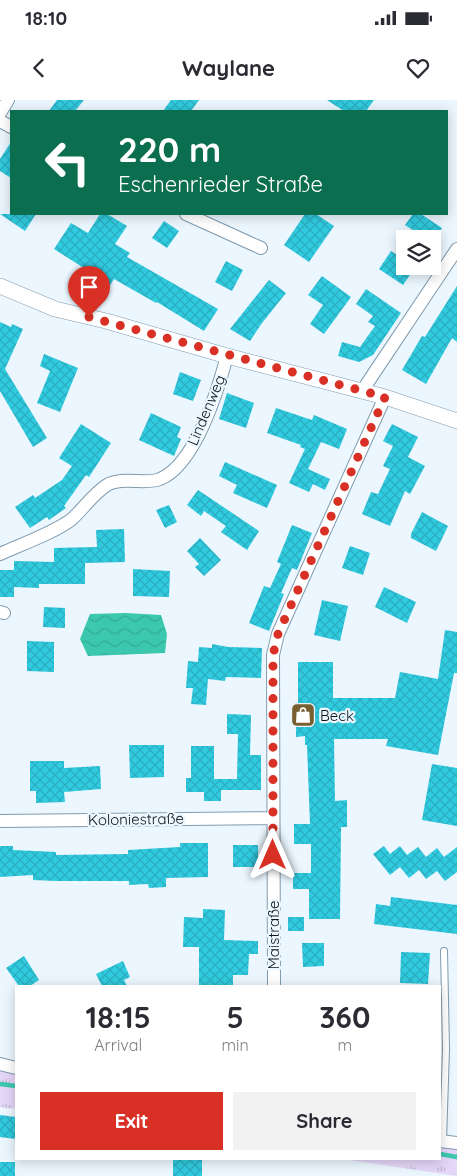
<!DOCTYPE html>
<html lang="en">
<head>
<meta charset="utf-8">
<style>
	body { margin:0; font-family:Quicksand,sans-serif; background:#f2f2f3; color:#2b2b33; height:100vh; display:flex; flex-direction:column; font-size:19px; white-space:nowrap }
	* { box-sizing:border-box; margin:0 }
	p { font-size:16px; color:#7c7c81 }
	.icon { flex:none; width:28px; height:28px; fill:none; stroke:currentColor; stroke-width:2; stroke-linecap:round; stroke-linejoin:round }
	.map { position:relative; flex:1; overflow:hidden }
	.panel { position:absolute; left:15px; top:885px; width:426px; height:175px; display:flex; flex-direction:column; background:#fff; border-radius:0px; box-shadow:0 2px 12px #0003 }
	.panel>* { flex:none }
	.top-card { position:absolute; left:10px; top:10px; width:438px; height:105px; border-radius:0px; box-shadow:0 2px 12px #0003; background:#0b6e4f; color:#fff; overflow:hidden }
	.controls { position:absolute; left:396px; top:130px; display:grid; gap:10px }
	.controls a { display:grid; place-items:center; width:45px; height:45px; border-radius:0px; background:#fff; box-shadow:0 2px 12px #0003; font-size:25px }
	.pin { position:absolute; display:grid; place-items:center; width:42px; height:42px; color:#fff; margin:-51px -21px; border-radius:50% 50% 50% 0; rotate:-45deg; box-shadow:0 0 5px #0007 }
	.pin .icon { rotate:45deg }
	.me { position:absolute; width:55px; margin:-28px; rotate:0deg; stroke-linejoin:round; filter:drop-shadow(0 0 4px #0008) }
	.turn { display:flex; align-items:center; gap:18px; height:105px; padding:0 25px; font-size:22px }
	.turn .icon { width:65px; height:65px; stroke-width:2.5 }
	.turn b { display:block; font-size:35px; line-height:42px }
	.eta { display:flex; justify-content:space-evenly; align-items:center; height:85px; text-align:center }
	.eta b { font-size:30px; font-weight:800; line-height:35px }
	.button { display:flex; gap:10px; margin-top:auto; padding:10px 25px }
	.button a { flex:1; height:58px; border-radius:0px; background:#d93025; color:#fff; font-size:20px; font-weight:800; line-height:58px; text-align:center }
	.button a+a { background:#f2f2f3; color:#2b2b33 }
	.status { display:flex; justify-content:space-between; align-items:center; height:35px; padding:0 25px; background:#fff; direction:ltr }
	.status svg { height:14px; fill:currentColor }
	header { display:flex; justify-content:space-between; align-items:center; height:65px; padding:0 25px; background:#fff; font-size:22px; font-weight:800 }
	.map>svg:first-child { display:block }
	.grass { fill:url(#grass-tufts) }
	.water { fill:url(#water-waves) }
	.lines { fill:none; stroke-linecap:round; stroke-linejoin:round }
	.stream { stroke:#3bc8ae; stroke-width:4.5 }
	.building { fill:url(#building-cross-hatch) }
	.service-casing { stroke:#819bae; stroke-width:8 }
	.minor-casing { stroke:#819bae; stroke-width:14 }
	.tertiary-casing { stroke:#819bae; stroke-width:16 }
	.service { stroke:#fff; stroke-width:6 }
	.minor { stroke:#fff; stroke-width:12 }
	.tertiary { stroke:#fff; stroke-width:15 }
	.route { stroke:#d93025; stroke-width:9; stroke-dasharray:0 16.2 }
	.labels { text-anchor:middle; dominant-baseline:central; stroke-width:4.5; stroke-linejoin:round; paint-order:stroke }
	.street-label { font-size:15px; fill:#0b151c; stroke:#ebf6ff }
	.poi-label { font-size:15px; fill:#0b151c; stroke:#ebf6ff; text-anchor:start }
</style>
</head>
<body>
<div class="status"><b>18:10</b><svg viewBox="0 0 49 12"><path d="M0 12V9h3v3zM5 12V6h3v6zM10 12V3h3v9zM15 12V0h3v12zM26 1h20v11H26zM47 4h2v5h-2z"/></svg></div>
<header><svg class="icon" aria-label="back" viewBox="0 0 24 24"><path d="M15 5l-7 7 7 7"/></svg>Waylane<svg class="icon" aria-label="heart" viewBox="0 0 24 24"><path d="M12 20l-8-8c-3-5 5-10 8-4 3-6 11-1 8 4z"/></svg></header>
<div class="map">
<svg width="457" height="1076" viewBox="0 0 457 1076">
	<defs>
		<pattern id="grass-tufts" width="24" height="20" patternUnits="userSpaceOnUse" patternTransform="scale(1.25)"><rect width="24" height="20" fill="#e4d6f7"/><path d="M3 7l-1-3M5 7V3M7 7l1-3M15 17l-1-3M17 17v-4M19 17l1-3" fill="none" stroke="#c2b7d3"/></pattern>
		<pattern id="water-waves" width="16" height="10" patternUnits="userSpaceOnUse" patternTransform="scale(1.25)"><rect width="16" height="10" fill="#3bc8ae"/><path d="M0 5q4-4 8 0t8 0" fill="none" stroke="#33ab95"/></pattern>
		<pattern id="building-cross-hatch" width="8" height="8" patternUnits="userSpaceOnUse" patternTransform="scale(1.25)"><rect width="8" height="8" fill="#31cbe0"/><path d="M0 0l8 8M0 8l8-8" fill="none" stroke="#2aadc0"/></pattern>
	</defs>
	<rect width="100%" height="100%" fill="#ebf6ff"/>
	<path class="grass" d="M0,969L16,972V1009L0,1007Z
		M440,1046L457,1048V1076L343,1059H440Z"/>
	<path class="water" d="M126,513L161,515L167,534L165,553L88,556L80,539L90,514Z"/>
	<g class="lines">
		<path class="stream" d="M0,984L16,986
			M440,1054L457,1057"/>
	</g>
	<path class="building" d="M57,0H84L75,11H49Z
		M171,0H199L191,11H163Z
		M327,0H374L366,11H344Z
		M11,42V78L0,71V59Z
		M0,114H36L25,131Z
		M100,114H107L127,126L115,144L130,153L127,157L218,209L204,231L157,202L156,203L114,179L104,195L80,180L87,170L54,149L71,123L88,133Z
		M305,114H316L334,126L309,162L284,145Z
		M413,114H421L442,128L435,139H412L416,132L405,125Z
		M164,121L179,131L167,148L152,138Z
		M391,151L405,160V166H416L403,185L379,169Z
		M226,161L243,170L232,191L215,182Z
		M322,176L351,197L324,234L310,224L323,205L308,195Z
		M269,180L286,193L262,223L250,241L230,229Z
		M457,186V242L452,238L426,284L402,270L422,236L425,237Z
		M366,189L401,213L373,255L359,262L338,256L342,242L360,247L375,226L368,222L373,216L356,204Z
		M0,222L11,227L12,224L23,229L5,269L47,338L33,347L0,291Z
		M44,254L78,268L60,312L37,303L50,271L40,266Z
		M180,272L201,280L193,301L173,294Z
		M227,293L254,303L246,328L219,319Z
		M276,308L312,320L314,315L347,329L339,349L321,342L308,369L330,379L325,390L313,384L309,392L289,383L305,349L300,347L301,345L267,333Z
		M151,313L181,327L177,337L181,339L174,356L139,340Z
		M81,324L111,343L89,377L86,375L64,406L66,408L49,420L47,417L30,428L15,407L33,395L35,398L62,380L72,366L59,358Z
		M392,324L418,337L408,357L425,366L410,394L405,391L390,426L362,414L371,392L378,394L390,369L383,366L393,346L383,341Z
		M225,362L277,385L267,408L233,393L237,385L219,376Z
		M198,390L259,431L247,450L221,432L226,426L204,411L201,416L187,405Z
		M169,405L177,422L165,428L156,410Z
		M422,412L448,426L436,451L411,438V434Z
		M292,425L312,433L297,470L292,468L281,493L284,494L269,531L249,523L264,486L270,488L281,464L277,462Z
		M124,429L125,462L85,463V484H39V488L14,487V497H0V470H14V461L54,462V448L97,447L96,430Z
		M200,438L221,460L204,476L195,467L199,464L187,451Z
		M350,446L370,453L363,475L342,468Z
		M133,469L170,471L169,497L133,496Z
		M384,487L416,502L407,523L375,507Z
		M322,500L348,506L340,541L314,535Z
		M44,507L65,508V528L43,527Z
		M445,530L457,532V573H454L438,655L386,646L388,639H334L335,701L347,700V727H341L340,819H309V789H293V773H311V744H294V724H310L307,645H305V636L296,637V608H298V562H333V598H395L400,572L438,579Z
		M27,541L54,542V572L27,571Z
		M212,544L228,547L262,548L261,578L226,577L225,581L208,579L206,605L191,604L193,588H186L188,561L198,562L199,547L212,548Z
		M227,614L251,615L250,655H261V690H221V701H204V692H186V678H191V646H214V679H237L238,634H227Z
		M129,645H164V677L130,678Z
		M30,661H64V668L100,666L101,689L64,692L65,702L36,703V691H30Z
		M432,664L457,668V726L422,720Z
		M180,743H208V777L166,778V787L149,788L148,784L129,785V781H56L33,780V775L0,777V746H13V750L56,752V755L128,754V750L180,747Z
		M233,745H258V767H233Z
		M384,746L390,754L400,746L407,755L418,747L426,757L437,748L444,757L457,747V772L445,781L437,771L426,779L419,770L409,778L400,767L390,775L373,754Z
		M391,797L457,805V834L374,824L376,804L390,806Z
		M203,809L225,810L224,840L258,841V854H249L248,875H233V886L199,885V847H183L184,817L203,818Z
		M288,817H304V831H288Z
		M302,843H324V866L303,867Z
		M401,852L430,853L428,884L400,883Z
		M24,856L39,880L30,886H19L6,868Z
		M123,861L130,877L124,880L127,886H102L96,874Z
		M0,1015L16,1017V1039L0,1037Z
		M173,1059H202V1076H173Z
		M0,1062H15V1076H0Z"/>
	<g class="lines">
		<defs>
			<path id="service" d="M443,1041L446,949L444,851"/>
			<path id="minor" d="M0,13L8,0
				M0,21L11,27
				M186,114L261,148
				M362,291L457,149
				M0,454C20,445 56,432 72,419C83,409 94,393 107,385C122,376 147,385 160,379C195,365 218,290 227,256
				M0,512L4,513
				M0,721L273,718
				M274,886L273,555L278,534L385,297
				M0,964L16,968
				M440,1041L457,1043"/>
			<path id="tertiary" d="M0,186L55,209L106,221L227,256L385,297L457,321"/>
		</defs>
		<use href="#service" class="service-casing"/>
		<use href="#minor" class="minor-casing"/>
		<use href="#tertiary" class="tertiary-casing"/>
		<use href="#service" class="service"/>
		<use href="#minor" class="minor"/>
		<use href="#tertiary" class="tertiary"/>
	</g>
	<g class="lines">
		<path class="route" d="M89,217L385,297L278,534L273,555V755"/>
	</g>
	<defs>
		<symbol id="shop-square" viewBox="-11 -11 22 22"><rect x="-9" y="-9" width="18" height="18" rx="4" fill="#785f30" stroke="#ebf6ff"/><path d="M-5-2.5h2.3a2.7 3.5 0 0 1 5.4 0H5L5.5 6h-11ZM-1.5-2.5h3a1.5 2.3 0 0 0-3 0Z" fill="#fff"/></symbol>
	</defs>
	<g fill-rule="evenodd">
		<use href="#shop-square" x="289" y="601" width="28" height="28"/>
	</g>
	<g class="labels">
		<g class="street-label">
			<text transform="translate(206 310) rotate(-67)">Lindenweg</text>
			<text transform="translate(136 719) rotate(-1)">Koloniestraße</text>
			<text transform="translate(273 835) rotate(-90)">Maistraße</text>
		</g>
		<g class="poi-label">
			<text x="320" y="615">Beck</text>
		</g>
	</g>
</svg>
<div class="controls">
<a><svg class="icon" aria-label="layers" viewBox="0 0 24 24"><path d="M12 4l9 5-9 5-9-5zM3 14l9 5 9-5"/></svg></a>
</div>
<div class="pin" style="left:89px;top:217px;background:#d93025"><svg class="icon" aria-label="arrive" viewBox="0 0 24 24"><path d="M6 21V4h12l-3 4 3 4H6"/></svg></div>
<svg class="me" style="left:273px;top:755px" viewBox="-20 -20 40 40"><path d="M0-17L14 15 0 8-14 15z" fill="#d93025" stroke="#fff" stroke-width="4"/></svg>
<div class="top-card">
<div class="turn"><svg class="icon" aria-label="left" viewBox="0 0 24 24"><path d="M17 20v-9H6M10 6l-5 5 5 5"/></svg><div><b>220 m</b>Eschenrieder Straße</div></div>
</div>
<section class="panel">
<div class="eta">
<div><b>18:15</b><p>Arrival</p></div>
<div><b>5</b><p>min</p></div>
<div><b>360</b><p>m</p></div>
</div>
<div class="button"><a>Exit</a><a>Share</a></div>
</section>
</div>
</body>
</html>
